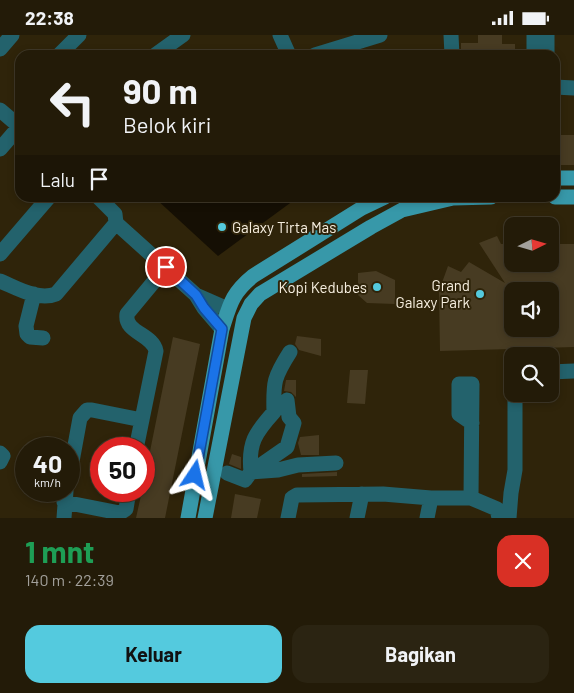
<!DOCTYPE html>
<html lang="id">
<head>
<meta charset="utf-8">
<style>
	body { margin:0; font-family:Barlow,sans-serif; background:#2b2412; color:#f1f3f6; height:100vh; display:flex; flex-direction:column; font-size:19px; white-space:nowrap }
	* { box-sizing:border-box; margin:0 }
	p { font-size:16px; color:#a3a19c }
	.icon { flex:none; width:28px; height:28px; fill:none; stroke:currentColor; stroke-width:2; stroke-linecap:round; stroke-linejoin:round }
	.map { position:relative; height:483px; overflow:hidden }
	.drawer { display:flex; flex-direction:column; background:#231b08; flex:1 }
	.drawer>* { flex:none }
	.hud { position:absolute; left:15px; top:15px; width:545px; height:152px; border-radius:15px; box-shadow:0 2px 8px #0003,0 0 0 1px #403929; background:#231b08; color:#f1f3f6; overflow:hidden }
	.needle { width:32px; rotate:85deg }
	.fabs { position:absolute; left:504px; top:182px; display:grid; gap:10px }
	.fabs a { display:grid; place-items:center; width:55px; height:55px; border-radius:10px; background:#231b08; box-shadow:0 2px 8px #0003,0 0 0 1px #403929; font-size:25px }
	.speed { position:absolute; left:15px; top:402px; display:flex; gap:10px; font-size:25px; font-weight:700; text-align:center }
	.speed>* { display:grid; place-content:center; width:65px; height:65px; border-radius:50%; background:#231b08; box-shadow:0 2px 8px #0003,0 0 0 1px #403929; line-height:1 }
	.speed small { font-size:12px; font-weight:400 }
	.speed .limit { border:8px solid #d22; background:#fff; color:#111 }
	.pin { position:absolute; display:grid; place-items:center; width:42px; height:42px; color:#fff; margin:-21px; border:2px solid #fff; border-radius:50%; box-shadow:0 1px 5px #0007 }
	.me { position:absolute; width:55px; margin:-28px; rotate:10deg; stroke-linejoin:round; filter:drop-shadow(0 0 4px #0008) }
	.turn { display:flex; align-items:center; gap:18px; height:105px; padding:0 25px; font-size:22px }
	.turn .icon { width:65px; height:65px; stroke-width:2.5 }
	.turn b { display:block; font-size:35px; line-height:42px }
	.then { display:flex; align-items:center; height:48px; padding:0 25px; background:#0003; gap:10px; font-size:19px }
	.round { display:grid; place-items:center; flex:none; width:52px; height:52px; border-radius:15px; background:#2b2412 }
	.overview { display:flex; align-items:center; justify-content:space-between; height:85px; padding:0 25px }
	h1 { font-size:30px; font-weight:700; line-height:38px; color:#1e9e55 }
	.button { display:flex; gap:10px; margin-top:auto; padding:10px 25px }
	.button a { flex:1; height:58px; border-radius:15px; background:#54cade; color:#111; font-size:20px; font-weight:700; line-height:58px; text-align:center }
	.button a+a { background:#2b2412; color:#f1f3f6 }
	.status { display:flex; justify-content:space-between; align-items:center; height:35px; padding:0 25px; background:#231b08; direction:ltr }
	.status svg { height:14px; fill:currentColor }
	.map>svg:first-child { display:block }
	.water { fill:#150f04 }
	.building { fill:#473b22; fill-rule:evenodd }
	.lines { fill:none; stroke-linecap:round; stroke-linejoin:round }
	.minor { stroke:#23626c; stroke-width:15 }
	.major { stroke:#3798a9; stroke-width:15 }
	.route-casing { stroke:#114b97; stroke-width:12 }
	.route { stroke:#1a73e8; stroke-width:9 }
	.poi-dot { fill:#54cade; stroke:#2f240a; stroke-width:2 }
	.labels { text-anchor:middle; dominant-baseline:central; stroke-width:4; stroke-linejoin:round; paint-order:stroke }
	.poi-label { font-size:15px; fill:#f7efe0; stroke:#2f240a; text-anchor:end }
</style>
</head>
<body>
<div class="status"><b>22:38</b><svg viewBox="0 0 49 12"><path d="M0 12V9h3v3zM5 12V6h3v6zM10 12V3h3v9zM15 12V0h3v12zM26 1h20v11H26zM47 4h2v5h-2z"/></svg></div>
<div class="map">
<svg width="574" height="483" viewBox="0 0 574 483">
	<rect width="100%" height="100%" fill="#2f240a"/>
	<path class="water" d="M155,163H297L218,221Z"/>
	<path class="building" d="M478,0H502V9H515V20H461V8H478Z
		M561,100H574V130H561Z
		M497,201L501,209H512V229H550V209H574V312L440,316L439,256L448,231L461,237L469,227L505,248L479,208ZM512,256H550V294H512Z
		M376,236L395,245V269L367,268L358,260V238Z
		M297,301L321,304V321L299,315L295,309Z
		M173,302L200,309L165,483H136L142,456H144V446Z
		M350,335H368L365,369L347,368Z
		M286,345H296V362L291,357L284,356Z
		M319,400V420H301L298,408L300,402Z
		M232,419L241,422V434L229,429Z
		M337,437V441L302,442V439Z
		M235,459L261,464L257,483H231Z"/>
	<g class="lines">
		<path class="minor" d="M280,0L289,20
			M451,0L452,20
			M534,0V20
			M0,14L12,0
			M59,20L79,0
			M155,20L183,0
			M315,20L380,0
			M547,20V0
			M555,52L574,53
			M0,75L20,92
			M0,114L19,92
			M98,162L115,179L116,188L196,260L228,274
			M0,219L49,162
			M0,246C17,253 38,266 56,259L116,188
			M34,259L26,291L27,299L30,302L43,303
			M196,260L204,273L222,294
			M290,317C274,342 273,347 274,377C255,398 248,408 251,437L278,435L298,430L336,428
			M550,337L574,336
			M136,414L156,316C153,299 124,298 127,279L166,232
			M0,418L3,421L0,427
			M227,438L245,445L251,437L287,412L294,388L289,382L287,365
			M69,443L80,383L87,375H92L142,385
			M471,463L472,349H459V379L472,388
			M64,467L120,478L126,474L129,456
			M64,483L66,456
			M288,483L292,463L297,460L383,459L431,463H471L497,474L499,483
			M357,483L362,459
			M427,483L431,463
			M509,483L511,458L515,435V359"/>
		<path class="major" d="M555,143H574
			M555,162H574
			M188,483L222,294C230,269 232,258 253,241L362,173L385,162
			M205,483L244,283L251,269L260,259L371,192L402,175L453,163L491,162"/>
	</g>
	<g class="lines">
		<defs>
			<path id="route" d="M166,232L196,260L204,273L222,294L195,440"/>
		</defs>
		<use href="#route" class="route-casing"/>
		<use href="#route" class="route"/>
	</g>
	<g class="poi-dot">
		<circle cx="222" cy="192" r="5"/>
		<circle cx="377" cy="252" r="5"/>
		<circle cx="480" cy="259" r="5"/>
	</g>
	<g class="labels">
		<g class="poi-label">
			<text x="232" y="192" text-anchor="start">Galaxy Tirta Mas</text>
			<text x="470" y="250">Grand<tspan x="470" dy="17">Galaxy Park</tspan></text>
			<text x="367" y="252">Kopi Kedubes</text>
		</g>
	</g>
</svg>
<div class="fabs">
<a><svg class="needle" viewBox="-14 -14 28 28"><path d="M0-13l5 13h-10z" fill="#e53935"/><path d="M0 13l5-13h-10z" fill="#a3a19c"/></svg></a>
<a><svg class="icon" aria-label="sound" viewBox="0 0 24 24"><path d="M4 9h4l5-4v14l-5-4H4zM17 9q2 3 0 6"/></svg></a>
<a><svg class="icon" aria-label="search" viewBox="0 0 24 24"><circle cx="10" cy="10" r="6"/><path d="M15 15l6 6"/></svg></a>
</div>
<div class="speed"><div>40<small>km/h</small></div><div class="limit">50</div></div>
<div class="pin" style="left:166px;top:232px;background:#d93025"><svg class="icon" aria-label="arrive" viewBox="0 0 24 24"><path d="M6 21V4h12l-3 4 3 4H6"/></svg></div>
<svg class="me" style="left:195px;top:440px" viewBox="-20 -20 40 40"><path d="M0-17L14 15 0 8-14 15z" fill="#1a73e8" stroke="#fff" stroke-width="4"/></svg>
<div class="hud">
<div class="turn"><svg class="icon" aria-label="left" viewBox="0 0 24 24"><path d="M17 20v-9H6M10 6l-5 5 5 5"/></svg><div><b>90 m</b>Belok kiri</div></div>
<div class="then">Lalu<svg class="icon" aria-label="arrive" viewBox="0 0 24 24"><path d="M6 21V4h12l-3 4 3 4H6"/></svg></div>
</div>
</div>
<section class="drawer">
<div class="overview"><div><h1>1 mnt</h1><p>140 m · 22:39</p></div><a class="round" style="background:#d93025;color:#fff"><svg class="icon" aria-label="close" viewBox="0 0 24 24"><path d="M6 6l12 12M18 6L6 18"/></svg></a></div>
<div class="button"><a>Keluar</a><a>Bagikan</a></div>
</section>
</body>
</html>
